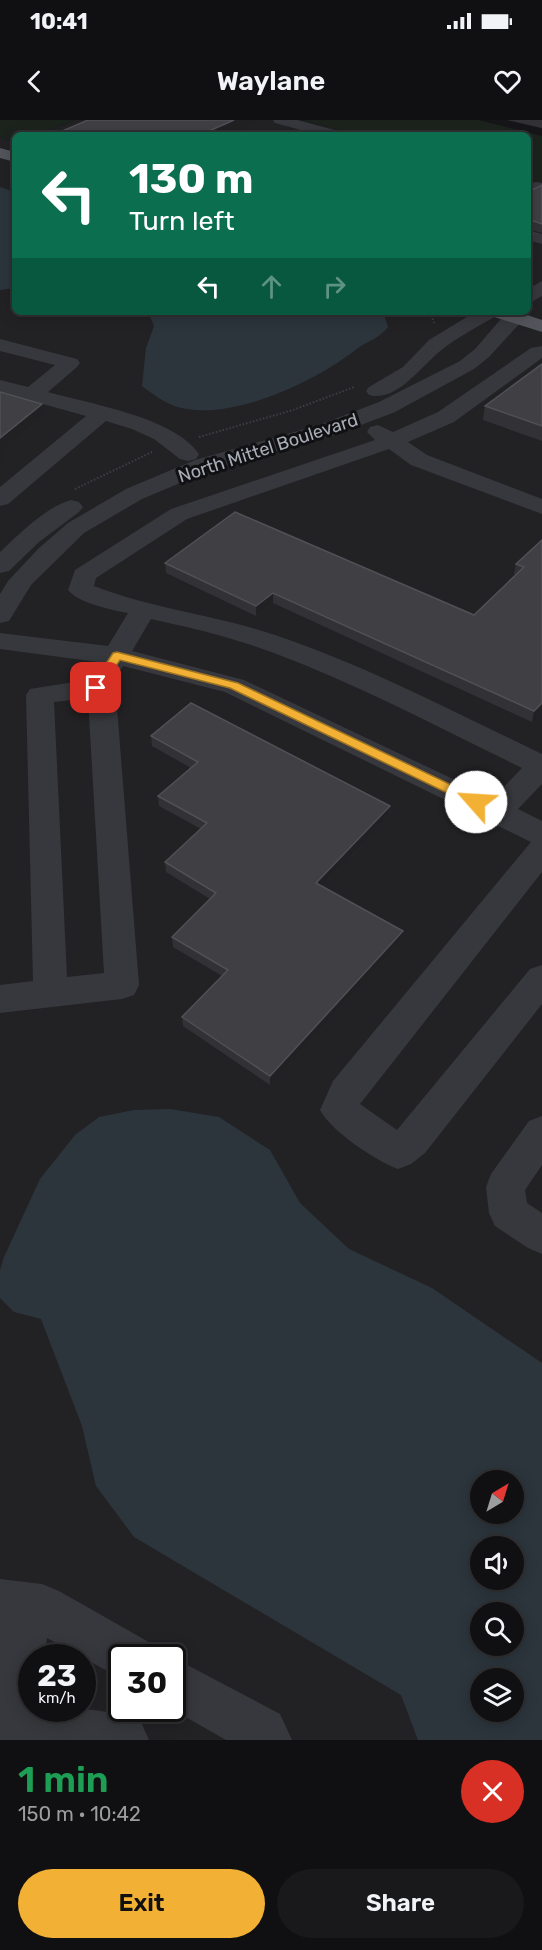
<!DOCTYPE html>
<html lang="en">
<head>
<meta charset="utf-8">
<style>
	body { margin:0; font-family:Rubik,sans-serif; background:#19191b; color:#f1f3f6; height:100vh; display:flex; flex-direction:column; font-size:22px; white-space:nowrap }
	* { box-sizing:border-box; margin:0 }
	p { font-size:20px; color:#9c9d9f }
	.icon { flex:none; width:33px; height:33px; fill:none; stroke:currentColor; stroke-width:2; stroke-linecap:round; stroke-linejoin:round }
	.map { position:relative; height:1620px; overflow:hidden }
	.details { display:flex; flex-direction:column; background:#101012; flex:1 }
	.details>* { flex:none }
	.hud { position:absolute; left:12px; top:12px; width:519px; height:183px; border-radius:9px; box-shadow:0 3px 15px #0003,0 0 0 2px #303032; background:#0b6e4f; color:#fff; overflow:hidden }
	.needle { width:39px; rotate:38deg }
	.controls { position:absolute; left:470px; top:1350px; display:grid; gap:12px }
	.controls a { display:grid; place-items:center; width:54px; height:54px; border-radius:50%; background:#101012; box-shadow:0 3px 15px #0003,0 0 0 2px #303032; font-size:30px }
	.speed { position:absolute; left:18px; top:1524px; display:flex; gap:12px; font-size:30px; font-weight:700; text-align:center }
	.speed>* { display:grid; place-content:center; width:78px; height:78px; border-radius:50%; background:#101012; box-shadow:0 3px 15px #0003,0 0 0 2px #303032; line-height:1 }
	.speed small { font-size:15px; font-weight:400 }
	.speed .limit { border:3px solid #111; border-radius:9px; background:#fff; color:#111 }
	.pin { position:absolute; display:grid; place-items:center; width:51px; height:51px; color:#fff; margin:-26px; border-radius:12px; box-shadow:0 3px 9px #0006 }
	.me { position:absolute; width:66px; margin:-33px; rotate:296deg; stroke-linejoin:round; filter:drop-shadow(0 0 4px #0008) }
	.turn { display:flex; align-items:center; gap:21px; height:126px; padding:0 18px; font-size:27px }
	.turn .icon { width:78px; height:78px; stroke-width:2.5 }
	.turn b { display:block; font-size:42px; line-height:51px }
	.lanes { display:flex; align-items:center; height:57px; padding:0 18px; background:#0003; justify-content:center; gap:30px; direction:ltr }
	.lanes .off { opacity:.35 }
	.round { display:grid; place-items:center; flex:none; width:63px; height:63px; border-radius:32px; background:#19191b }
	.summary { display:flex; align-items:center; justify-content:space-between; height:102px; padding:0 18px }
	h1 { font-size:36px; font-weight:600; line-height:45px; color:#1e9e55 }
	.button { display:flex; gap:12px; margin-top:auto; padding:12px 18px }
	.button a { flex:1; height:69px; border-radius:36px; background:#f2b134; color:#111; font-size:24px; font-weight:600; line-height:69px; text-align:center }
	.button a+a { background:#19191b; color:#f1f3f6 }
	.status { display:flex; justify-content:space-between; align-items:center; height:42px; padding:0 30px; background:#101012; direction:ltr }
	.status svg { height:16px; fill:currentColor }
	header { display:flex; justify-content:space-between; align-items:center; height:78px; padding:0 18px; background:#101012; font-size:27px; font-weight:600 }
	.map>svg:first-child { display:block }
	.built { fill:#222225; fill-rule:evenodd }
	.green { fill:#1c231d }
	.water { fill:#2c353c; fill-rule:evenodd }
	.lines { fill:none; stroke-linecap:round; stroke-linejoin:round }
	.path { stroke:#3d3f44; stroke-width:2; stroke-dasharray:1.5 2; stroke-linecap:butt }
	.minor { fill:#37383d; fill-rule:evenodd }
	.major { fill:#53555c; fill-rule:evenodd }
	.wall { fill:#323236 }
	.shaded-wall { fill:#212124 }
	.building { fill:#3f3f44; stroke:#4f5156; stroke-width:1.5 }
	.route { fill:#f2b134; stroke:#9d7322; stroke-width:1.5 }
	.labels { text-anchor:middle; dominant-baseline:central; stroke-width:6; stroke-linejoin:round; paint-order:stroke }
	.far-street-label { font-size:18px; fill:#a8adb8; stroke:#111113 }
</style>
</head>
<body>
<div class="status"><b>10:41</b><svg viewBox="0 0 49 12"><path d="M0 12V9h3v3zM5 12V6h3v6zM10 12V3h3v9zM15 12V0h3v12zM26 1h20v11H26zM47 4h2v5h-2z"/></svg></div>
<header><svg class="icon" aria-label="back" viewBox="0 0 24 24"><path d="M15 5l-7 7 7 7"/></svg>Waylane<svg class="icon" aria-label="heart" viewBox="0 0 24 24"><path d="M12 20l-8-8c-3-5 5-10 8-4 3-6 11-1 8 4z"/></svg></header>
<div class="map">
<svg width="542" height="1620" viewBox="0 0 542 1620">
	<rect width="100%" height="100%" fill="#161618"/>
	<path class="built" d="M75,0H302L360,15H38Z
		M0,17L15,22V192H528V59L542,62V1620H0ZM480,1360H513V1394H480ZM480,1426H513V1460H480ZM480,1492H513V1526H480ZM32,1538H82V1588H32ZM122,1538H172V1588H122ZM480,1558H513V1592H480Z"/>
	<path class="green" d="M0,0H75L38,15H15V22L0,17Z
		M302,0H478L542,16V62L528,59V15H360Z"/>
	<path class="water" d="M0,67L15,72V168L0,170Z
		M148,192H383L388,207C381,217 368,221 358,228C318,260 239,298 187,289C170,287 155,276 142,266L146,228L154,206Z
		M170,989L219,997L270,1030L300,1083L349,1129L432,1168L542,1243V1620H418L401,1575L134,1417L96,1366L82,1306L41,1199L14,1192L0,1178V1150L4,1137L40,1059L75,1015L99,997L134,990ZM480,1360H513V1394H480ZM480,1426H513V1460H480ZM480,1492H513V1526H480ZM480,1558H513V1592H480Z"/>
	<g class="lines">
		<path class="path" d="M430,192L434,203
			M199,317L293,290L354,267
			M75,369L152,332"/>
		<path class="minor" d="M273,0H297L342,12L345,15H319L275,3Z
			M536,62L542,63V73L528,77V65Z
			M528,110L542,114V124L528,120Z
			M542,161V176L528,184V169Z
			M475,192H499L496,196C479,206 460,216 444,228C424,242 398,283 369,275L366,271L369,267L403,247L429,220Z
			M507,192H527L522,201L489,237L474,249L395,292L335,315L211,350L142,379L84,413L31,465L9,501L0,503V474L8,461L39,428L68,403L126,369L195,340L319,305L379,282L460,241L475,229Z
			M0,219L77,239L80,243L77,247L48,272C90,284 174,297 199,334L196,339L188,341L180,339L154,319L132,309L106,301L8,384L0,386V367L86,296L0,272V260L28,267L55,245L0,231Z
			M542,226V238L454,302L408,322L427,335L542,379V394L411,345L389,329L187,399L96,458L94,466C153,489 216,495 275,515C367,546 454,592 542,634V664L518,689L542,701V752L360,984L397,1010L530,849L542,845V884L425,1033L411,1044L398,1049C376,1041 331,1011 320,990L333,961L531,722L225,572L123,546L110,567L116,575L139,865L134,875L122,879L0,893V865L33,861L26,575L30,569L87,560L98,542L0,529V513L108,526L128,493C112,490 78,483 68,470L75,450L171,389L375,320L367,312L370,307L378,305L393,312L438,292L531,228ZM151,499C193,508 234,518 274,533C359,565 440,608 522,648L493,678L244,560L132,531ZM88,578L104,853L67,857L54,582Z
			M71,380L79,382L83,387L79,392L39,422L9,451L0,453V432C18,415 47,386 71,380Z
			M542,996V1045L525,1070L527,1083L542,1093V1134L528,1128L495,1106L489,1093L486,1067L491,1054L529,1001Z
			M0,1459L42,1464L59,1471L147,1521L154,1538H122V1559L47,1518L44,1538H32V1588C70,1588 105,1587 141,1602L149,1620H0Z
			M172,1537L280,1594L292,1620H226L170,1588H172Z"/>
		<path class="major" d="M0,28L15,32V42L0,38Z
			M488,192H518L542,200V212L491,196Z"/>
	</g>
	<path class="wall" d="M507,0H542V8H541Z
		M542,65V113L528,109V72Z
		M542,244V321L483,300L485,286Z
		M542,420V591L532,602L273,483L256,496L166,453L165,443L474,495L516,455L514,454L516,444Z
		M151,616L390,686L389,697L322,766L401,821L270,965L183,906L182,897L222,856L173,827L172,817L210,779L166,752L165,742L201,709L159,686L158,676L191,648L152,626Z"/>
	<path class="shaded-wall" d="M234,0H260L227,15H200Z
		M533,114L532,123L528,126V118Z
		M42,284L44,294L0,330V318Z
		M2,330L4,340L0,343V332Z
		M273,473V483L256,496V486Z
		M542,583V591L532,602L534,591Z
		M390,686L389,697L315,773L316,763Z
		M403,811L401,821L270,965V956Z"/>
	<path class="building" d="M88,0H234L200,15H59L55,14Z
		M342,12L353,15H336Z
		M542,65V104L528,99V72Z
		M528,111L533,114L528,118Z
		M542,244V306L485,286Z
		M0,272L42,284L0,318Z
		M235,392L474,495L524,447L516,444L542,420V583L534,591L273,473L256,486L165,443Z
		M191,583L390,686L316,763L403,811L270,956L182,897L228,850L172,817L216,773L165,742L207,703L158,676L198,642L151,616Z"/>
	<path class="route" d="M117,532L238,563L481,679L482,682L476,686L472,685L230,568L120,540L100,570H92V565L113,533Z"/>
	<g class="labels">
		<g class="far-street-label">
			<text transform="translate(268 328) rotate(-18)">North Mittel Boulevard</text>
		</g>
	</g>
</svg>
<div class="controls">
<a><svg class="needle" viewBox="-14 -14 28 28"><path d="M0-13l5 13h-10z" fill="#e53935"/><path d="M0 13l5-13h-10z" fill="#9c9d9f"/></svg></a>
<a><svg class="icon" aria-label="sound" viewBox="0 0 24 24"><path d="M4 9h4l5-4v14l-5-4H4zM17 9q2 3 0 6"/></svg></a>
<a><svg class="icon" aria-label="search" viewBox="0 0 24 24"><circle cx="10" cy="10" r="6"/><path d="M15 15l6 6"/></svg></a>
<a><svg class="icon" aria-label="layers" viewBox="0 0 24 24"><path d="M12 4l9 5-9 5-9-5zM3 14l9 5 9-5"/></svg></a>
</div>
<div class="speed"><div>23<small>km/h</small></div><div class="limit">30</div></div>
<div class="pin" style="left:96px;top:568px;background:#d93025"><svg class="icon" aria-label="arrive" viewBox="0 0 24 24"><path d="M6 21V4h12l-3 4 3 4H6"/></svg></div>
<svg class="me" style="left:476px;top:682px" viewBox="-20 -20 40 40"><circle r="19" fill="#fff"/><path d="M0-13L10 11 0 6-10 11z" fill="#f2b134"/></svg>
<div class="hud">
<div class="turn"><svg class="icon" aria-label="left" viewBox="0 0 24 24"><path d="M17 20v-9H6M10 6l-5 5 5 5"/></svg><div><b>130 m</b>Turn left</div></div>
<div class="lanes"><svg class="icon" aria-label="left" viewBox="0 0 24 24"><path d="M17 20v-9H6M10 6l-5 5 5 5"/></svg><svg class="icon off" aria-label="ahead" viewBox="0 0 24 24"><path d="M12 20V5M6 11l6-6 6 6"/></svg><svg class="icon off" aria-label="right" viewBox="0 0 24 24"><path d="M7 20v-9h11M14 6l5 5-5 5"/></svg></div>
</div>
</div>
<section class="details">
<div class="summary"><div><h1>1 min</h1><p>150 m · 10:42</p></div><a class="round" style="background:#d93025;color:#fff"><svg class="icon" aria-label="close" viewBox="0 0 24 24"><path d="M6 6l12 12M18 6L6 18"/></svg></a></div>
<div class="button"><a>Exit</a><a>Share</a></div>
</section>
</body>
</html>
